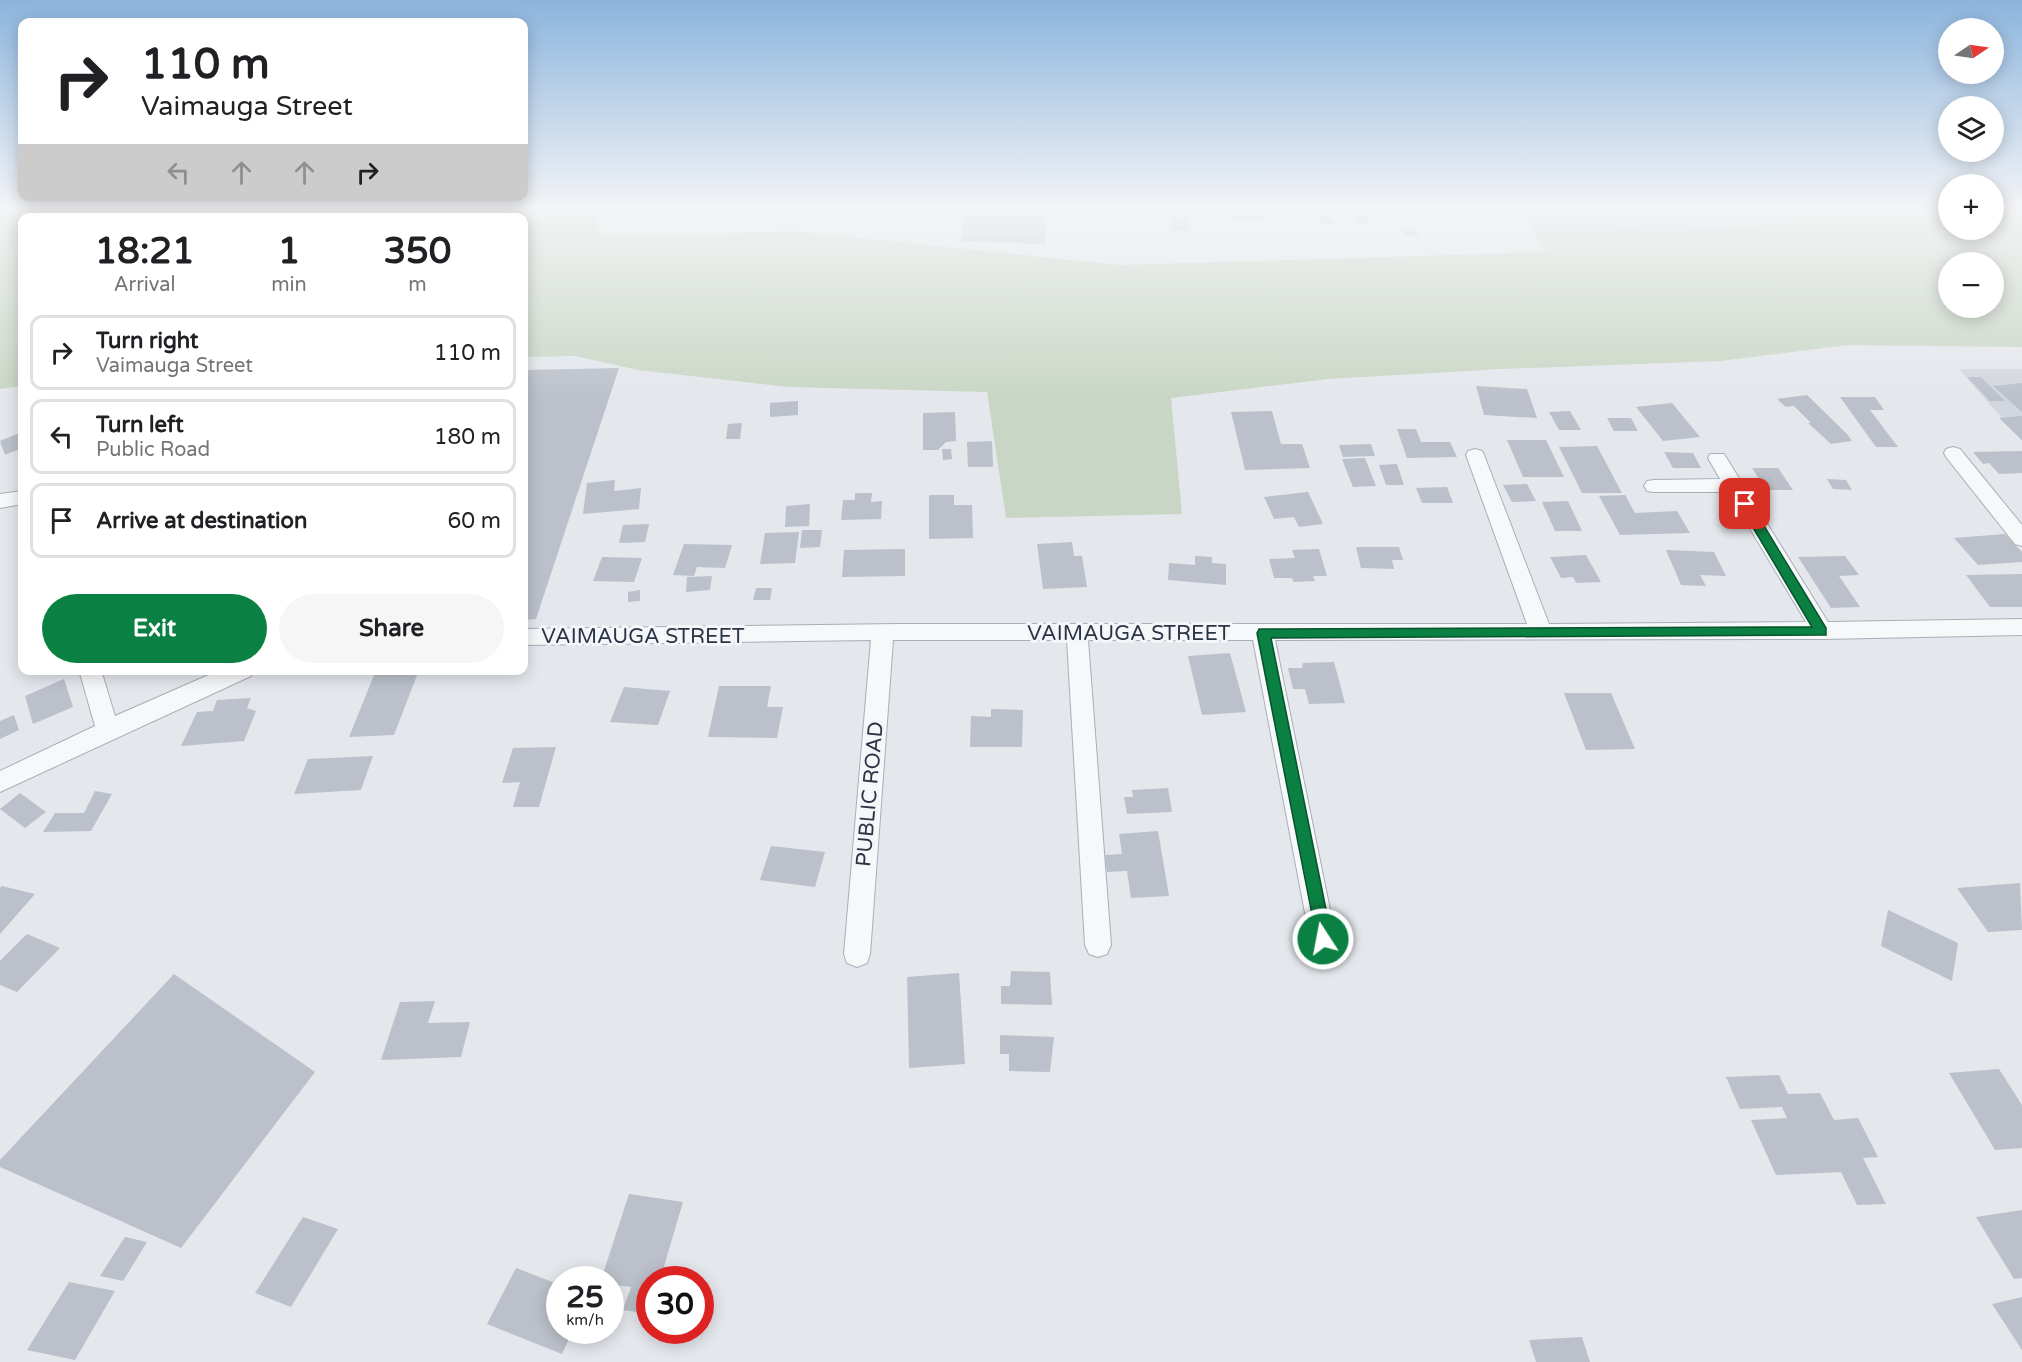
<!DOCTYPE html>
<html lang="en">
<head>
<meta charset="utf-8">
<style>
	body { margin:0; font-family:"Varela Round",sans-serif; background:#f6f6f6; color:#202124; height:100vh; display:flex; flex-direction:column; font-size:22px; white-space:nowrap }
	* { box-sizing:border-box; margin:0 }
	p { font-size:20px; color:#757577 }
	.icon { flex:none; width:33px; height:33px; fill:none; stroke:currentColor; stroke-width:2; stroke-linecap:round; stroke-linejoin:round }
	.map { position:relative; flex:1; overflow:hidden }
	.details { position:absolute; left:18px; top:213px; width:510px; height:462px; display:flex; flex-direction:column; background:#fff; border-radius:12px; box-shadow:0 3px 15px #0003 }
	.details>* { flex:none }
	.guide { position:absolute; left:18px; top:18px; width:510px; height:183px; border-radius:12px; box-shadow:0 3px 15px #0003; background:#fff; color:#202124; overflow:hidden }
	.needle { width:39px; rotate:77deg }
	.controls { position:absolute; left:1938px; top:18px; display:grid; gap:12px }
	.controls a { display:grid; place-items:center; width:66px; height:66px; border-radius:50%; background:#fff; box-shadow:0 3px 15px #0003; font-size:30px }
	.speed { position:absolute; left:546px; top:1266px; display:flex; gap:12px; font-size:30px; font-weight:700; text-align:center }
	.speed>* { display:grid; place-content:center; width:78px; height:78px; border-radius:50%; background:#fff; box-shadow:0 3px 15px #0003; line-height:1 }
	.speed small { font-size:15px; font-weight:400 }
	.speed .limit { border:9px solid #d22; background:#fff; color:#111 }
	.pin { position:absolute; display:grid; place-items:center; width:51px; height:51px; color:#fff; margin:-26px; border-radius:12px; box-shadow:0 3px 9px #0006 }
	.me { position:absolute; width:66px; margin:-33px; rotate:349deg; stroke-linejoin:round; filter:drop-shadow(0 0 4px #0008) }
	.turn { display:flex; align-items:center; gap:21px; height:126px; padding:0 24px; font-size:27px }
	.turn .icon { width:78px; height:78px; stroke-width:2.5 }
	.turn b { display:block; font-size:42px; line-height:51px }
	.lanes { display:flex; align-items:center; height:57px; padding:0 24px; background:#0003; justify-content:center; gap:30px; direction:ltr }
	.lanes .off { opacity:.35 }
	.eta { display:flex; justify-content:space-evenly; align-items:center; height:102px; text-align:center }
	.eta b { font-size:36px; font-weight:700; line-height:42px }
	.action { display:flex; gap:12px; margin-top:auto; padding:12px 24px }
	.action a { flex:1; height:69px; border-radius:36px; background:#0b8043; color:#fff; font-size:24px; font-weight:700; line-height:69px; text-align:center }
	.action a+a { background:#f6f6f6; color:#202124 }
	ul { padding:0; list-style:none }
	li { display:flex; align-items:center; gap:18px; height:75px; margin:0 12px 9px; padding:0 12px; border:3px solid #e0e0e0; border-radius:12px }
	li div { flex:1 }
	li b { display:block; font-size:22px }
	li em { font-style:normal }
	.map>svg:first-child { display:block }
	.built { fill:#d2d6de }
	.green { fill:#c9d6c5; fill-rule:evenodd }
	.building { fill:#bbc0ca }
	.lines { fill:none; stroke-linecap:round; stroke-linejoin:round }
	.street-casing { stroke:#a9aeb7; stroke-width:2 }
	.street { fill:#f7f8fa; fill-rule:evenodd }
	.route { fill:#0b8043; stroke:#07532c; stroke-width:1.5 }
	.labels { text-anchor:middle; dominant-baseline:central; stroke-width:6; stroke-linejoin:round; paint-order:stroke }
	.street-label { font-size:21px; fill:#2b3445; stroke:#f4f6f9 }
</style>
</head>
<body>
<div class="map">
<svg width="2022" height="1362" viewBox="0 0 2022 1362">
	<rect width="100%" height="100%" fill="#e4e7ec"/>
	<path class="built" d="M1518,208H1910L1724,229L1533,231Z
		M1959,369H2022V441Z"/>
	<path class="green" d="M0,208H593L601,237L794,231L1120,265L1546,252L1533,231L1724,229L1910,208H1948V230H1994V208H2022V347L1848,345L1721,361L1501,369L1329,379L1171,398L1182,514L1006,518L987,392L789,387L638,370L575,356L524,357V218H22V386L0,389ZM1948,262H1994V308H1948Z"/>
	<path class="building" d="M823,208H861L857,216L821,214Z
		M966,208H1045V244L961,241Z
		M1229,208H1263L1265,220L1230,219Z
		M1265,208H1294V211L1287,210L1288,214L1266,213Z
		M1430,208H1457L1458,212L1431,211Z
		M1477,208L1498,209L1502,219L1481,218Z
		M1686,208H1723L1725,211L1689,212Z
		M1317,215H1331L1335,224H1321Z
		M1353,215H1367L1371,224H1357Z
		M1170,216L1188,217L1189,231L1171,230Z
		M1413,228L1419,235L1408,237L1402,231Z
		M619,368L536,619L524,620V370Z
		M1967,377H1981L2005,401H1990Z
		M2022,383V412L1993,386Z
		M1476,386L1527,389L1537,418L1484,415Z
		M1807,395L1847,434L1852,441L1831,444L1808,423H1811L1794,406L1786,407L1777,399Z
		M1840,397H1875L1884,410H1870L1898,447H1876Z
		M798,401V415L770,417V403Z
		M1672,403L1700,437L1663,441L1636,407Z
		M1272,411L1281,444H1302L1310,468L1245,470L1231,412Z
		M1570,411L1581,430H1559L1549,412Z
		M955,412L956,441L946,442L938,450H923V413Z
		M2022,416V440L1999,418Z
		M1607,418H1631L1638,431H1614Z
		M742,423L740,439H726L728,424Z
		M1397,429H1416L1421,442H1450L1457,457L1407,458Z
		M22,432V448L5,455L0,441Z
		M1507,440H1546L1564,477H1523Z
		M992,441L993,467H968L967,442Z
		M1371,444L1375,456L1343,457L1339,445Z
		M1597,446L1622,493H1582L1559,447Z
		M942,449H951L952,459L943,460Z
		M2022,451V473L1999,474L1989,463L1983,464L1973,452Z
		M1664,452L1693,453L1701,468H1673Z
		M1365,458L1376,486L1353,487L1342,459Z
		M1397,464L1404,485H1386L1379,465Z
		M1752,468H1778L1793,490H1766Z
		M1827,479L1846,480L1852,490L1833,489Z
		M615,480L614,491L641,488L639,509L583,514L587,483Z
		M1527,484L1536,501L1512,502L1503,485Z
		M1447,487L1453,503H1422L1416,488Z
		M1308,492L1323,524L1299,527L1294,517L1274,519L1264,497Z
		M855,493H872L871,502L882,501L881,519L841,520L843,500H855Z
		M929,495H954V505H972L973,538L929,539Z
		M1625,495L1635,513L1677,511L1690,533L1620,535L1599,496Z
		M1568,501L1582,531H1555L1542,502Z
		M810,504L809,526L785,527L786,506Z
		M649,524L645,542L619,543L623,525Z
		M802,530H822L820,547L800,548Z
		M799,532L795,563L760,564L765,533Z
		M2005,534L2022,552V562L1978,565L1954,538Z
		M1072,542L1074,556H1082L1087,587L1043,589L1037,544Z
		M684,544L732,545L725,568L697,567L694,576L673,575Z
		M1356,547H1399L1403,560H1392L1394,569L1361,568Z
		M905,549V576L842,577L844,550Z
		M1319,549L1327,576H1313L1315,581L1294,582L1292,578H1274L1269,559L1295,558L1292,550Z
		M1666,550L1714,552L1726,576L1700,575L1706,586L1681,585Z
		M1586,555L1601,582L1576,583L1573,577L1561,578L1550,557Z
		M1195,556L1212,557V563L1226,564V585L1168,580L1169,563L1195,565Z
		M1845,556L1859,575L1839,576L1860,607L1831,608L1798,557Z
		M602,557L642,558L634,582L593,581Z
		M2022,574V607H1990L1966,575Z
		M712,576L710,590L686,592L687,577Z
		M756,588H772L770,600H753Z
		M640,590V601L628,602V592Z
		M1230,653L1246,712L1202,715L1188,656Z
		M1334,662L1345,703L1309,704L1305,689H1293L1288,668H1302L1303,663Z
		M376,670H419L394,735L349,737Z
		M64,679L73,707L33,724L25,696Z
		M719,686H771L767,707H783L777,738L708,737Z
		M624,687L670,691L658,725L610,722Z
		M1564,693H1611L1635,749L1586,750Z
		M251,698L247,708L256,711L244,741L181,746L197,712L213,711L217,700Z
		M991,709L1023,710L1022,747H970L971,716L991,717Z
		M14,715L19,730L0,739V721Z
		M556,747L539,807H513L520,782L502,783L513,748Z
		M373,756L361,790L294,794L308,759Z
		M1168,788L1172,812L1127,814L1124,797H1133L1132,790Z
		M95,791L112,794L91,831L43,832L55,813H84Z
		M20,793L46,812L25,828L0,809Z
		M1158,831L1169,896L1131,898L1127,871L1107,872L1105,855L1122,854L1119,834Z
		M771,846L825,852L815,887L760,880Z
		M2020,883L2022,930L1988,932L1957,888Z
		M2,886L35,894L0,934V888Z
		M1888,910L1958,943L1952,981L1881,946Z
		M27,934L60,948L17,992L0,985V961Z
		M1011,971L1050,972L1052,1005L1001,1004V986H1010Z
		M959,973L965,1064L909,1068L907,977Z
		M174,974L315,1072L181,1248L0,1167V1160Z
		M435,1001L428,1023L470,1022L461,1057L381,1060L400,1002Z
		M1000,1035L1054,1037L1050,1072L1009,1071V1054H1000Z
		M1999,1069L2022,1105V1148L1995,1150L1949,1073Z
		M1779,1075L1788,1094L1820,1093L1834,1120L1858,1118L1878,1157L1863,1158L1886,1204L1857,1205L1841,1172L1776,1175L1751,1120L1787,1118L1782,1107L1740,1109L1726,1077Z
		M629,1194L683,1202L660,1280H650V1314L623,1310L631,1287L610,1284V1280H601Z
		M2022,1210V1278L2014,1279L1976,1217Z
		M303,1217L338,1229L291,1307L255,1293Z
		M125,1237L147,1242L123,1281L100,1276Z
		M516,1268L560,1285V1330H573L562,1354L487,1324Z
		M69,1282L115,1291L75,1360L27,1350Z
		M2022,1297V1350L1992,1304Z
		M1582,1337L1590,1362H1536L1529,1340Z"/>
	<g class="lines">
		<defs>
			<path id="street" d="M1953,447L1960,449L2022,525V546L2015,544L1946,457L1944,453L1946,449Z
				M1475,449L1482,451L1484,455L1549,624L1806,622L1728,492H1654L1647,491L1644,486L1647,481L1654,480L1720,479L1708,458L1710,454H1724L1828,622L2022,619V635L1822,639L1275,640L1336,939L1332,948L1323,951L1314,948L1310,939L1253,640H1088L1111,945L1107,954L1098,957L1089,954L1085,945L1067,640H893L870,954L867,963L857,967L847,963L844,954L871,640L524,645V629L898,624H1527L1466,455L1468,451Z
				M22,491V504L0,508V494Z
				M79,670H101L115,716L220,670H254L251,676L0,792V771L95,726Z"/>
		</defs>
		<use href="#street" class="street-casing"/>
		<use href="#street" class="street"/>
	</g>
	<linearGradient id="sky" x2="0" y2="1"><stop stop-color="#8bb4dd"/><stop offset="0.52" stop-color="#f3f4f6"/><stop offset="1" stop-color="#f3f4f6" stop-opacity="0"/></linearGradient>
	<rect width="2022" height="399" fill="url(#sky)"/>
	<path class="route" d="M1745,500L1749,501L1826,628V635L1271,638L1332,939L1329,945L1323,947L1318,945L1257,633L1259,629L1812,627L1739,504Z"/>
	<g class="labels">
		<g class="street-label">
			<text x="1129" y="633">VAIMAUGA STREET</text>
			<text x="643" y="636">VAIMAUGA STREET</text>
			<text transform="translate(870 794) rotate(-85)">PUBLIC ROAD</text>
		</g>
	</g>
</svg>
<div class="controls">
<a><svg class="needle" viewBox="-14 -14 28 28"><path d="M0-13l5 13h-10z" fill="#e53935"/><path d="M0 13l5-13h-10z" fill="#757577"/></svg></a>
<a><svg class="icon" aria-label="layers" viewBox="0 0 24 24"><path d="M12 4l9 5-9 5-9-5zM3 14l9 5 9-5"/></svg></a>
<a>+</a>
<a>−</a>
</div>
<div class="speed"><div>25<small>km/h</small></div><div class="limit">30</div></div>
<div class="pin" style="left:1745px;top:504px;background:#d93025"><svg class="icon" aria-label="arrive" viewBox="0 0 24 24"><path d="M6 21V4h12l-3 4 3 4H6"/></svg></div>
<svg class="me" style="left:1323px;top:939px" viewBox="-20 -20 40 40"><circle r="17" fill="#0b8043" stroke="#fff" stroke-width="3"/><path d="M0-11L8 9 0 5-8 9z" fill="#fff"/></svg>
<div class="guide">
<div class="turn"><svg class="icon" aria-label="right" viewBox="0 0 24 24"><path d="M7 20v-9h11M14 6l5 5-5 5"/></svg><div><b>110 m</b>Vaimauga Street</div></div>
<div class="lanes"><svg class="icon off" aria-label="left" viewBox="0 0 24 24"><path d="M17 20v-9H6M10 6l-5 5 5 5"/></svg><svg class="icon off" aria-label="ahead" viewBox="0 0 24 24"><path d="M12 20V5M6 11l6-6 6 6"/></svg><svg class="icon off" aria-label="ahead" viewBox="0 0 24 24"><path d="M12 20V5M6 11l6-6 6 6"/></svg><svg class="icon" aria-label="right" viewBox="0 0 24 24"><path d="M7 20v-9h11M14 6l5 5-5 5"/></svg></div>
</div>
<section class="details">
<div class="eta">
<div><b>18:21</b><p>Arrival</p></div>
<div><b>1</b><p>min</p></div>
<div><b>350</b><p>m</p></div>
</div>
<ul>
<li><svg class="icon" aria-label="right" viewBox="0 0 24 24"><path d="M7 20v-9h11M14 6l5 5-5 5"/></svg><div><b>Turn right</b><p>Vaimauga Street</p></div><em>110 m</em></li>
<li><svg class="icon" aria-label="left" viewBox="0 0 24 24"><path d="M17 20v-9H6M10 6l-5 5 5 5"/></svg><div><b>Turn left</b><p>Public Road</p></div><em>180 m</em></li>
<li><svg class="icon" aria-label="arrive" viewBox="0 0 24 24"><path d="M6 21V4h12l-3 4 3 4H6"/></svg><div><b>Arrive at destination</b></div><em>60 m</em></li>
</ul>
<div class="action"><a>Exit</a><a>Share</a></div>
</section>
</div>
</body>
</html>
